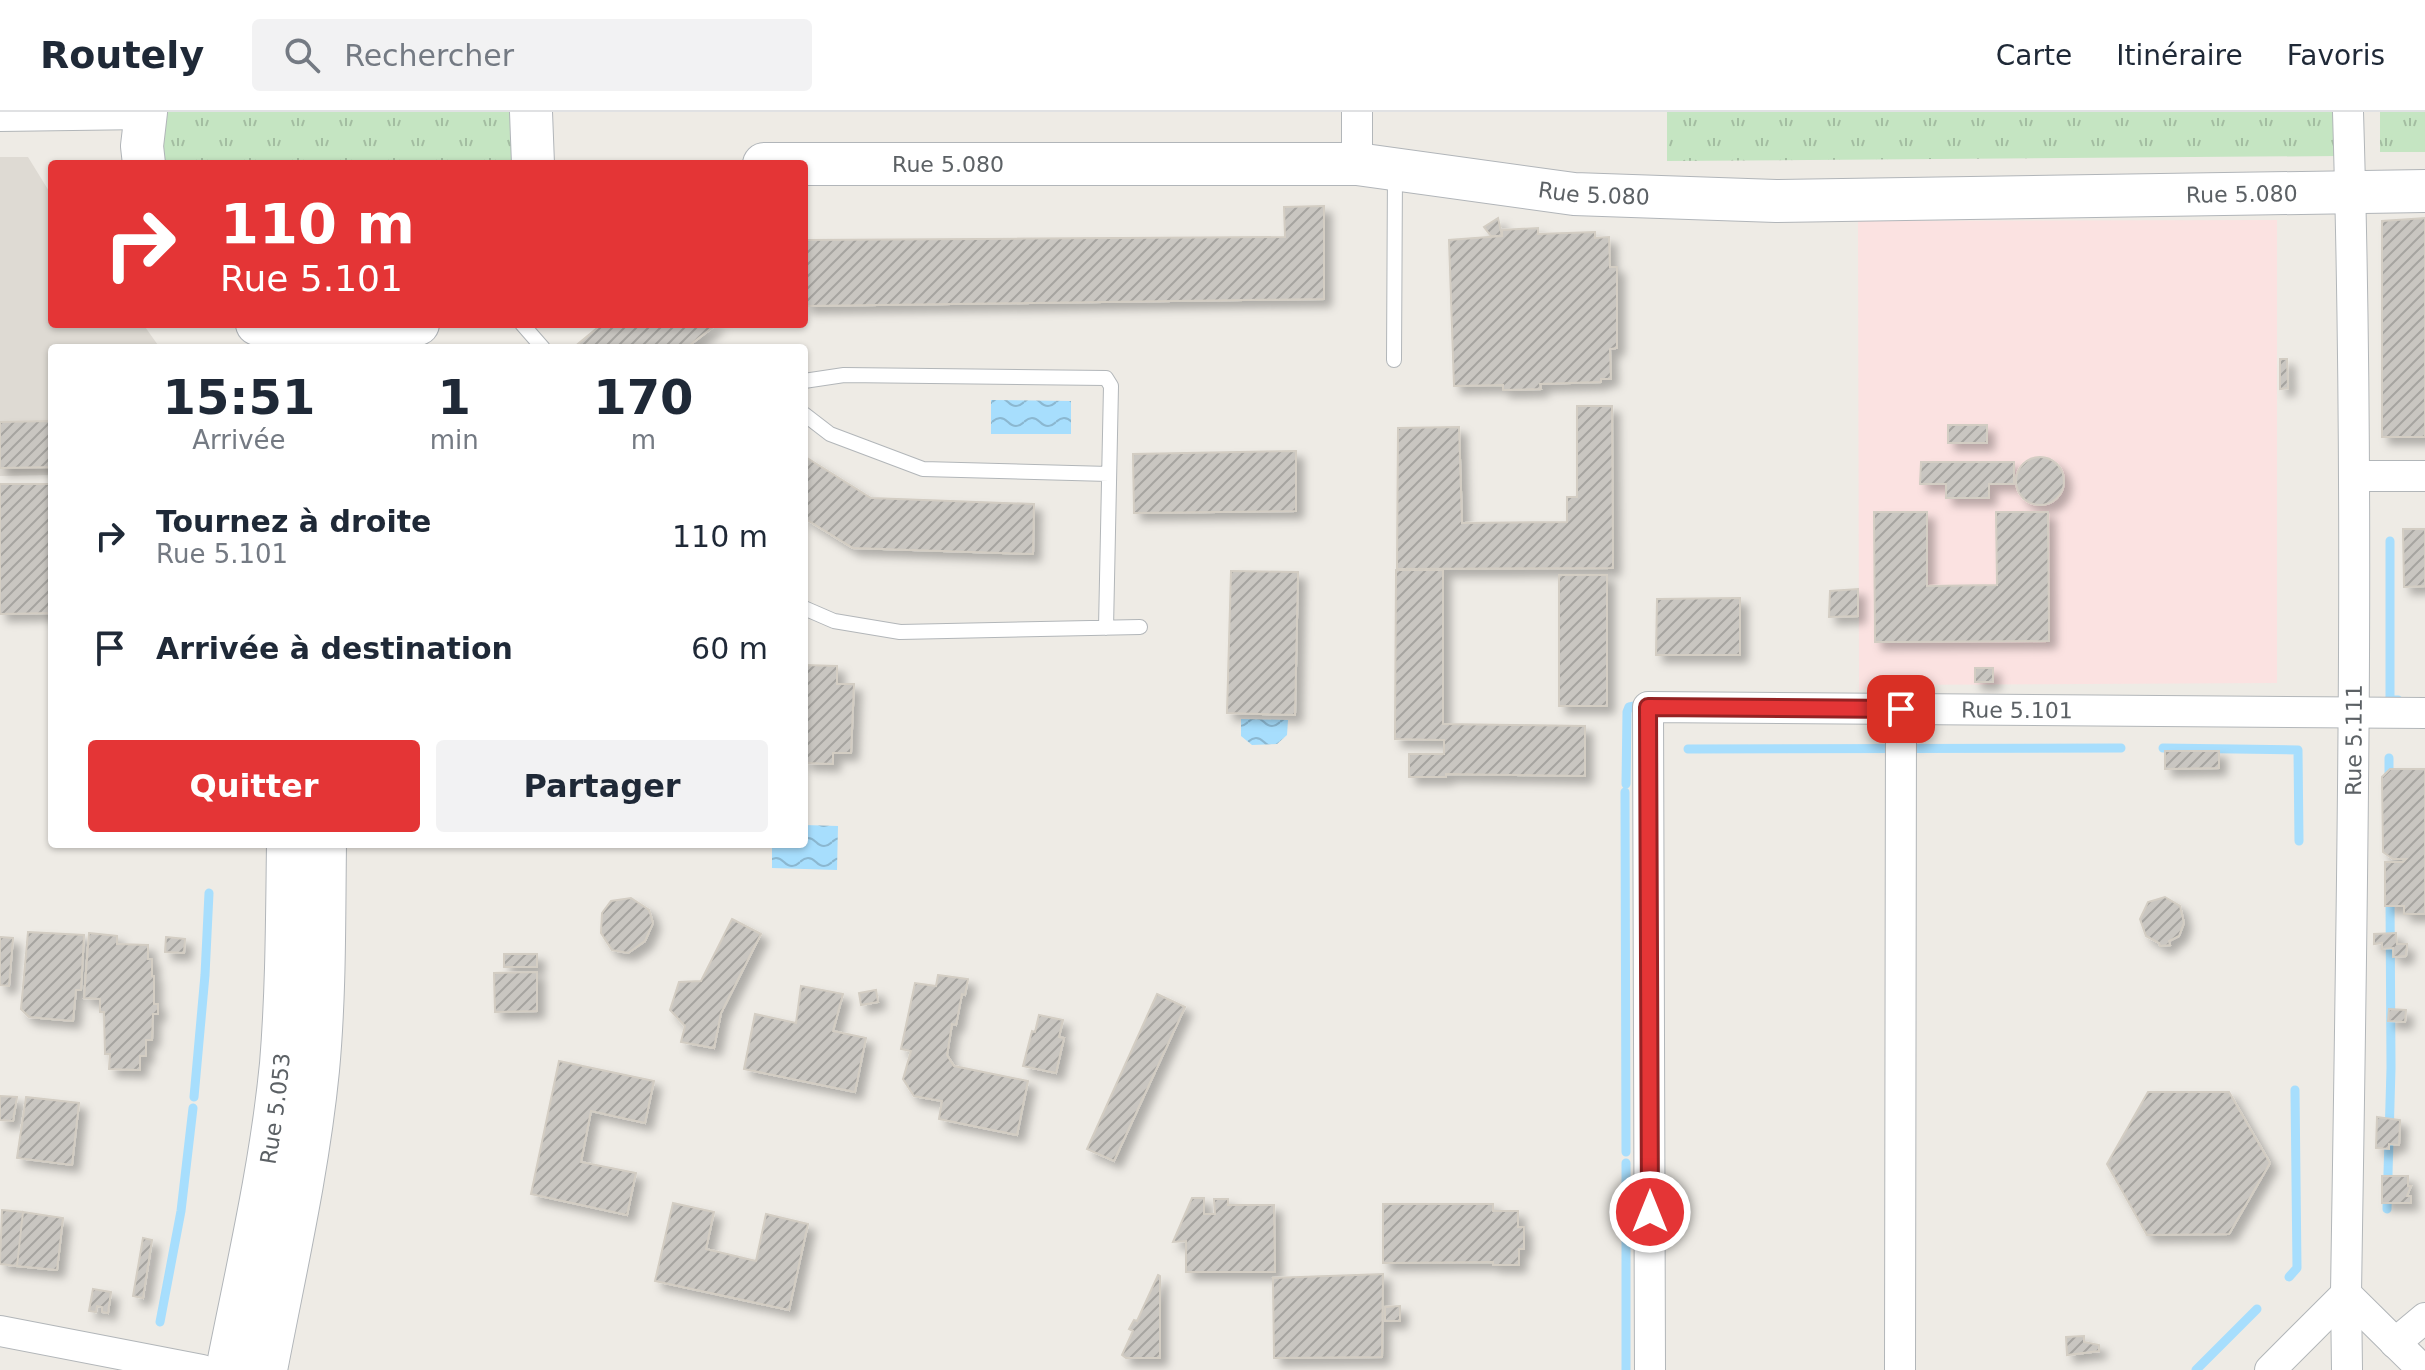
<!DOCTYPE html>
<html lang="fr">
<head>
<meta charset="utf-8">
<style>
	body { margin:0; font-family:"DejaVu Sans",sans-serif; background:#f2f2f3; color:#1f2937; height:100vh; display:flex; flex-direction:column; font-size:30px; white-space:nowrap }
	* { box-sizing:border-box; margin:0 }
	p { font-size:26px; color:#747a83 }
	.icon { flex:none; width:44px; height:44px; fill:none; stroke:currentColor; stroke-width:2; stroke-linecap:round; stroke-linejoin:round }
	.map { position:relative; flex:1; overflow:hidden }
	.panel { position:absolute; left:48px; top:232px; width:760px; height:504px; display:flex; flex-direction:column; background:#fff; border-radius:8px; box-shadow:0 2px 6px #0004 }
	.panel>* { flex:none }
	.top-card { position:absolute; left:48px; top:48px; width:760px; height:168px; border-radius:8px; box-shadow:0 2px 6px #0004; background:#e43536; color:#fff; overflow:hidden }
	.pin { position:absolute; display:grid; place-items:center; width:68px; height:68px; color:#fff; margin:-34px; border-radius:16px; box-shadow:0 4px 12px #0006 }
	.me { position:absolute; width:88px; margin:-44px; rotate:0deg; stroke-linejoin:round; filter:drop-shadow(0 0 6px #0008) }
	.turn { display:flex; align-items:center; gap:28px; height:168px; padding:0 40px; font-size:36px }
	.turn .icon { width:104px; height:104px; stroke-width:2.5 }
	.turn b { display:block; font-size:56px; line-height:68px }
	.eta { display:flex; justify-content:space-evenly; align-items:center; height:136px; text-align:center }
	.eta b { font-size:48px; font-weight:700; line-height:56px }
	.action { display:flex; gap:16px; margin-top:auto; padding:16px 40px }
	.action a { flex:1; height:92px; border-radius:8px; background:#e43536; color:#fff; font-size:32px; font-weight:700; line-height:92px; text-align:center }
	.action a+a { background:#f2f2f3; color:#1f2937 }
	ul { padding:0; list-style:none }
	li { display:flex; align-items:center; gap:24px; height:112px; padding:0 40px }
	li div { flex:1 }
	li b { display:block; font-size:30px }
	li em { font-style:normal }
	header { display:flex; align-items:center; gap:48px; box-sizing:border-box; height:112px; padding:0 40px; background:#fff; border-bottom:2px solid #e0e1e3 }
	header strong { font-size:38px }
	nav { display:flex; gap:44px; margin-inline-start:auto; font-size:28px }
	.search { width:560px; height:72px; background:#f2f2f3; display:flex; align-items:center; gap:20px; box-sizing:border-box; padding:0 28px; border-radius:8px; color:#747a83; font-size:30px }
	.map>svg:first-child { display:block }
	.education { fill:#dedad3 }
	.medical { fill:#fbe2e1 }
	.grass { fill:url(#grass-tufts) }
	.water { fill:url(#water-waves) }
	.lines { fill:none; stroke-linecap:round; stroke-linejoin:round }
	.stream { stroke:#a7defd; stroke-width:9 }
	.building { fill:url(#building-hatch); stroke:#d3cdc3; stroke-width:2; filter:url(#shadow) }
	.service-casing { stroke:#b2b6b9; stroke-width:16 }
	.minor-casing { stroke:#b2b6b9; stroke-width:32 }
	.secondary-casing { stroke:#b1b5b9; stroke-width:44 }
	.service { stroke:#fff; stroke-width:14 }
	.minor { stroke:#fff; stroke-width:30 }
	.secondary { stroke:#fff; stroke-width:42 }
	.route-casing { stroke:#942223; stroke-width:20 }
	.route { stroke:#e43536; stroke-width:14 }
	.labels { text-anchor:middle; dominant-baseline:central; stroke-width:8; stroke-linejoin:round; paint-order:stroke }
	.street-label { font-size:22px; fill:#5c6165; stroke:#fff }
</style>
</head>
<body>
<header>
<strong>Routely</strong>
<div class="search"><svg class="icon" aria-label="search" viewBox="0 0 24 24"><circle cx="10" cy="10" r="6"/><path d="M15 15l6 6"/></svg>Rechercher</div>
<nav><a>Carte</a><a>Itinéraire</a><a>Favoris</a></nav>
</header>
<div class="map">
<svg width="2425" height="1258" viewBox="0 0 2425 1258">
	<defs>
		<pattern id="grass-tufts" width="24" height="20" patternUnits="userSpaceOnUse" patternTransform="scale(2)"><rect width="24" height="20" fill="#c5e5c2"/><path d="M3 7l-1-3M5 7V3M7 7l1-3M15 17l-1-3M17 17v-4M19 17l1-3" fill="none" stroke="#a3bda1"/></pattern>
		<pattern id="water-waves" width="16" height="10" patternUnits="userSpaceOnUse" patternTransform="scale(2)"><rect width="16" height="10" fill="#a7defd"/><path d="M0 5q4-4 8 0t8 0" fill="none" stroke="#8bb7d0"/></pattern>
		<pattern id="building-hatch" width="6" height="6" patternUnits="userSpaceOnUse" patternTransform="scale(2)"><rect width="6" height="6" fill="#c9c6c1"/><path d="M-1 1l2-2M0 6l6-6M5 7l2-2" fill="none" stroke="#a6a4a0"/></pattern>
		<filter id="shadow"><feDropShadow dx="7" dy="7" stdDeviation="4" flood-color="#0004"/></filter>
	</defs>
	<rect width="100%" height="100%" fill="#eeebe5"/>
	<path class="education" d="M0,45H28L52,84V212H143L160,236H52V363L0,364Z"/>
	<path class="medical" d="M2277,108V571L1878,573L1859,579L1858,109Z"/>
	<path class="grass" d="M165,0H522L524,52H160Z
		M1667,0H2337L2338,44L1667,49Z
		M2380,0H2425V40H2380Z"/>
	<path class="water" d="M991,288L1071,289V322H991Z
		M1241,607L1288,608L1287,623L1277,632L1252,633L1241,624Z
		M804,713L838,714L837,758L772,756V732H804Z"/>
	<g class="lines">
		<path class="stream" d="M2390,429V588H2398
			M2163,636L2298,638L2299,729
			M1688,637L2121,636
			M2389,646V670
			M1626,672L1627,600L1629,595L1645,592
			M1625,680L1626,1040
			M194,985L205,863L209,781
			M1626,1051V1258
			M2387,1097L2391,956L2390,784
			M2289,1165L2297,1156L2295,978
			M160,1210L181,1099L193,996
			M2196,1258L2257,1197"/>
	</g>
	<path class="building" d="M1324,94V187L804,194V128L1285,125L1284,95Z
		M1498,106L1502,124H1491L1484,115Z
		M2425,106V325H2382V109Z
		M1538,116V122L1595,120V126L1609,125L1610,155H1617V236L1610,237L1611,267H1601V270L1540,272L1541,277L1503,278V273L1454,274L1449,128L1502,124V118Z
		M602,212H717L686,236H573Z
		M2280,247H2287L2288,276L2280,277Z
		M1577,294H1612L1613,456L1397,457L1398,316L1459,315L1462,411L1567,410V385H1577Z
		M52,309V355L0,356V310Z
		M1948,313H1987V331H1948Z
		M1296,339V399L1134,401L1133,342Z
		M804,344L871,386L1034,392L1033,442L853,436L804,406Z
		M2016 369a24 24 0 1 1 48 0a24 24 0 1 1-48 0Z
		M1921,350H2014V372H1989V386H1946V372H1920Z
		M0,372H52V501L0,502Z
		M1874,400H1927V474L1997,473L1996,400H2048L2049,529L1875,530Z
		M2403,417H2425V474L2404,475Z
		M1396,458H1443V612L1585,614V664L1446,662V665H1409V642H1444V628L1395,627Z
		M1231,459L1298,460L1295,603L1227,601Z
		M1559,463H1607V594H1559Z
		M1858,477V504L1829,505L1830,479Z
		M1740,486V543H1656L1657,487Z
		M804,553L837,554V572H854L851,641H833V652L804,651Z
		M1975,556H1993V570H1975Z
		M2165,639H2219V656L2165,657Z
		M2390,657H2425V802H2404V794H2385V750H2403L2406,747H2393L2383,740L2382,665Z
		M2165,785L2180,794L2184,811L2179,824L2169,829L2170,833L2160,834L2159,831L2146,824L2140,807L2148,790Z
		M631,786L649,798L653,811L645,829L628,841L612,838L601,821L602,801L611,789Z
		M732,807L761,822L721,901L714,936L681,930L685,914L670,898L679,870L701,869Z
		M28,820L84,823L81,878H76L73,909L29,905L21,897Z
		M89,821L117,824V832L148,833V847H152V864H154V892H158V902H153L152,928H146V944H140V958L109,957L110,942H105L104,900H100V887L84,886Z
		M2396,821L2397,832H2407L2406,844L2393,845V836L2382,837V831L2374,832V822Z
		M0,825L13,826L9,874L0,873Z
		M166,825L185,827L184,841L165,840Z
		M504,842H537V855H504Z
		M537,860V899L495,900L494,861Z
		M938,863L968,867L965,883L962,882L956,913L952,912L947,943L954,954L1028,969L1017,1023L939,1007L942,989L914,984L903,967L911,939L901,937L915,871L936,874Z
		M801,874L843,882L833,919L866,926L855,980L744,957L755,902L796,911Z
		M876,878L878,890L861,893L859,881Z
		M1157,882L1185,895L1114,1049L1087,1037Z
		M2389,897L2406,898L2405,910L2388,909Z
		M1039,903L1063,908L1059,925L1064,926L1056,961L1023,954L1032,919L1035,920Z
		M559,949L654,969L645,1011L591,999L581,1050L636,1061L627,1103L531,1082Z
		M2148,980H2229L2270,1051L2229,1122L2147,1123L2107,1052Z
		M0,984L17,985L13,1009L0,1008Z
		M26,985L79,991L72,1053L17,1046Z
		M2377,1005L2400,1008L2399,1033L2389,1032V1037L2376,1036Z
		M2382,1064H2408V1074H2411L2407,1084H2411V1091H2382Z
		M1192,1086H1204V1102H1215L1214,1087H1228V1093H1274L1275,1160H1186V1129L1173,1130Z
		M673,1091L714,1100L706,1137L756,1149L766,1102L808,1112L789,1198L655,1169Z
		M1383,1092H1493V1099H1518V1115H1524V1137H1519V1153H1493V1150L1383,1151Z
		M2,1098L23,1100L17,1154L0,1152Z
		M23,1100L63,1106L57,1158L17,1154Z
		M143,1126L152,1128L143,1186L133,1184Z
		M1383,1162L1382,1245L1274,1246L1273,1166Z
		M1158,1163L1160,1164V1246H1126L1122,1243L1133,1219L1129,1217L1134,1208L1137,1209Z
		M93,1177L111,1180L108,1201L102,1200V1195L97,1194L96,1200L89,1199Z
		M1400,1194V1209H1385V1195Z
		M2084,1224V1230L2099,1233V1239L2067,1243L2066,1225Z"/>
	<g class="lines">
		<defs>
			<path id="service" d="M522,212L543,236
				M1394,248L1395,60
				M804,269L844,263L1106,266L1111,274L1106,516
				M804,302L830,322L923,357L1109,362
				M804,496L834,509L900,520L1140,515"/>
			<g id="minor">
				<path d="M1357,0V52"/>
				<path d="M0,4L145,2"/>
				<path d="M2354,364H2425"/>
				<path d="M0,1219L202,1258"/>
				<path d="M2395,1231L2425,1206"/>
				<path id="s1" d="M1650,1258L1648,595L2425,601"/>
				<path d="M1900,1258L1901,597"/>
				<path d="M2270,1258L2346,1182L2423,1258"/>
				<path id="s2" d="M2347,1258L2346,1182C2352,788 2360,394 2348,0"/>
			</g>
			<g id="secondary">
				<path d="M531,0L533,52"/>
				<path d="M144,52L142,34L146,0"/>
				<path id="s3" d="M764,52H1357L1574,82L1776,89L2425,79"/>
				<path d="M257,212C307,235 369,236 418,212"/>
				<path id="s4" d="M227,1258C247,1157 271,1055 281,952C287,878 287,805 288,732"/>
				<path d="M266,1258C285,1158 308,1059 318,958C325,883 324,807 325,732"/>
			</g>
		</defs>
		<use href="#service" class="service-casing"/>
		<use href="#minor" class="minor-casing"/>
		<use href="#secondary" class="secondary-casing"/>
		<use href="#service" class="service"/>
		<use href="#minor" class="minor"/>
		<use href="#secondary" class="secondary"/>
	</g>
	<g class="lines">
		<defs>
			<path id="route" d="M1650,1100L1648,595L1901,597"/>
		</defs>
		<use href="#route" class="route-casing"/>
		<use href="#route" class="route"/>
	</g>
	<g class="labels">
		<g class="street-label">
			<text stroke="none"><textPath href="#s3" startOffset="184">Rue 5.080</textPath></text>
			<text stroke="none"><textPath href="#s3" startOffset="832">Rue 5.080</textPath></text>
			<text stroke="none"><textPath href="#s3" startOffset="1480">Rue 5.080</textPath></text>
			<text stroke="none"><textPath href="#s1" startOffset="1032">Rue 5.101</textPath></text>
			<text stroke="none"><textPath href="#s2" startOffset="630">Rue 5.111</textPath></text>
			<text stroke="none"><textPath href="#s4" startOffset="266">Rue 5.053</textPath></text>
		</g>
	</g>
</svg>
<div class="pin" style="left:1901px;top:597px;background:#d93025"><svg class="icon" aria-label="arrive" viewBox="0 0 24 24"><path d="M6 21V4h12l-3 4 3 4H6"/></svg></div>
<svg class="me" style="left:1650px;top:1100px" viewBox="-20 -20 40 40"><circle r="17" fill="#e43536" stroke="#fff" stroke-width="3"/><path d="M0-11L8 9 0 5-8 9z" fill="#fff"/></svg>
<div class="top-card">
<div class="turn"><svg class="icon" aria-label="right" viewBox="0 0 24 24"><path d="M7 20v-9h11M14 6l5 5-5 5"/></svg><div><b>110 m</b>Rue 5.101</div></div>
</div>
<section class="panel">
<div class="eta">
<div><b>15:51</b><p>Arrivée</p></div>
<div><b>1</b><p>min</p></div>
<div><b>170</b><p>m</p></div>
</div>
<ul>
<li><svg class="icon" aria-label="right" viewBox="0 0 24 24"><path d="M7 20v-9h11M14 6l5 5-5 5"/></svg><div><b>Tournez à droite</b><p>Rue 5.101</p></div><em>110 m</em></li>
<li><svg class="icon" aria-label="arrive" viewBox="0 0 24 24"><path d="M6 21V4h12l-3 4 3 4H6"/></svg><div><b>Arrivée à destination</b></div><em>60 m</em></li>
</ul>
<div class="action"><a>Quitter</a><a>Partager</a></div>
</section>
</div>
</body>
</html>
